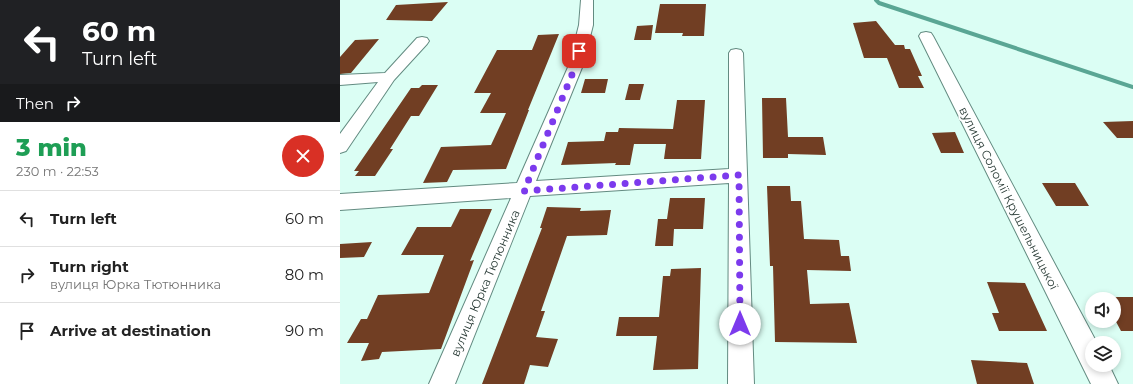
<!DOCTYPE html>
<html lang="en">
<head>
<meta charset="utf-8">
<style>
	body { margin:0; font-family:Montserrat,sans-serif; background:#f6f6f6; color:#222; height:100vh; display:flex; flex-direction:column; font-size:15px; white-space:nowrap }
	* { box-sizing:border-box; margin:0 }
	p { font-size:13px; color:#767676 }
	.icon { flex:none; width:22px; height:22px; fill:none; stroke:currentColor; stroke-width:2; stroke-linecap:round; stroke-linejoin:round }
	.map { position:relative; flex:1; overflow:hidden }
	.side { display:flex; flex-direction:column; background:#fff; width:340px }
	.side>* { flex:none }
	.banner { background:#202124; color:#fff; overflow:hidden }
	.tools { position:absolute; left:745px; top:292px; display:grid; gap:8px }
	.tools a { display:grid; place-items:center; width:36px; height:36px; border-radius:50%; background:#fff; box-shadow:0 2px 6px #0003; font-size:20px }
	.pin { position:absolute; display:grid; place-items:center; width:34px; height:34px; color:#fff; margin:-17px; border-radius:8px; box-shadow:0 2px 6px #0006 }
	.me { position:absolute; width:44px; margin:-22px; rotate:0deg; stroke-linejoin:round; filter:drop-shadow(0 0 3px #0008) }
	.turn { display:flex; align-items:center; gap:14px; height:84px; padding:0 16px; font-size:18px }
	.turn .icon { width:52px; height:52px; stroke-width:2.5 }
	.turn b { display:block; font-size:28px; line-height:34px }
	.then { display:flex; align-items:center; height:38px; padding:0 16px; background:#0003; gap:8px; font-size:15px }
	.round { display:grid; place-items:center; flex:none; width:42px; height:42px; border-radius:21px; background:#f6f6f6 }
	.summary { display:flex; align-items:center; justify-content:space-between; height:68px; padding:0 16px }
	h1 { font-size:24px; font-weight:800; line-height:30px; color:#1e9e55 }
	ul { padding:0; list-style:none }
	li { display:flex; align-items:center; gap:12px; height:56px; padding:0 16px; border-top:1px solid #e0e0e0 }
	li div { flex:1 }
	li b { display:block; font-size:15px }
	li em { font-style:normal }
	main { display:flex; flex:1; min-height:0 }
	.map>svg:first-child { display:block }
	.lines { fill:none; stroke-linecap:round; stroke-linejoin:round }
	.stream { stroke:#5aa694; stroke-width:4 }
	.building { fill:#713e23 }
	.street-casing { stroke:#638b81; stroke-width:2 }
	.street { fill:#fff; fill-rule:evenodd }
	.route { stroke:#7c3aed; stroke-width:7; stroke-dasharray:0 12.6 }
	.labels { text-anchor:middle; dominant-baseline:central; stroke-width:4; stroke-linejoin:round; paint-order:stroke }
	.street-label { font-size:12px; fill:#2a3c37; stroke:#fff }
</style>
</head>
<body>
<main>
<section class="side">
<div class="banner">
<div class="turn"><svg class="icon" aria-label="left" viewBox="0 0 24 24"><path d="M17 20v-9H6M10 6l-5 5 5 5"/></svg><div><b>60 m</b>Turn left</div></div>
<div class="then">Then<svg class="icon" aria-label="right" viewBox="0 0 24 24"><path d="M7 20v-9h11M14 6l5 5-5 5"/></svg></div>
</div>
<div class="summary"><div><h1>3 min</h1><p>230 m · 22:53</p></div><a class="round" style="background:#d93025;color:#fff"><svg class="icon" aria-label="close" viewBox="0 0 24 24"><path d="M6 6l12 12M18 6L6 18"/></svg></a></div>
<ul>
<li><svg class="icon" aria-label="left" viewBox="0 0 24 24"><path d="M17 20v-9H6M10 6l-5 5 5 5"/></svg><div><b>Turn left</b></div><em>60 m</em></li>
<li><svg class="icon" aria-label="right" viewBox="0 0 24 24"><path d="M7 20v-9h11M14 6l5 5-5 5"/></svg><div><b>Turn right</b><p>вулиця Юрка Тютюнника</p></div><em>80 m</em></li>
<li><svg class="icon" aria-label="arrive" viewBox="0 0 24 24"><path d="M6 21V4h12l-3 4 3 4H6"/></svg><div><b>Arrive at destination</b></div><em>90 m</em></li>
</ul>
</section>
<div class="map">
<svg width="793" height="384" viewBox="0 0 793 384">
	<rect width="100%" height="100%" fill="#dbfef4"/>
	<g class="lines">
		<path class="stream" d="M536,0L539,3L793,87"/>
	</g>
	<path class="building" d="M108,2L92,21L46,20L56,5Z
		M320,4H366L364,36H342L343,33H315Z
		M536,21L555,45H564L565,49H570L582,76H578L584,88H559L547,58H524L513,23Z
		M313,25L311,40H294L297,26Z
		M219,34L188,110H189L166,169L113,170L107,182L83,183L101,147L151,145L166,113H140L151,93H134L157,50H192L198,35Z
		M39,39L11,73L0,74V57L15,40Z
		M245,79H268L265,93H241Z
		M289,84H304L300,100H285Z
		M82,85H98L79,116H71L50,149H53L35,176H15L19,171H14L71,88H79Z
		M422,98H446L448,137H483L486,155L448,154V158H423Z
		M337,100H365L361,159H324L326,144H294L290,165H275L276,163L221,165L228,142L264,141L266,132H278L279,128L333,129Z
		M793,121V138H777L763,122Z
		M615,132L624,153H601L592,133Z
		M702,183H735L749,206H716Z
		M427,186H450L451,201H461L464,239L499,240L501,256H509L511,271L467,270L470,304L509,303L517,343L435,342L433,266H430Z
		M330,198H365L363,229H334L333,246H315L318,219H327Z
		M207,207L241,208L240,211L271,210L267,235L227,236L201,311H205L196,337L218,339L208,367L190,365L184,384H142L202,228H200Z
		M120,209H152L130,261L134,260L101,349L42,352L39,359L21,361L29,343H7L21,319H27L38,295L89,293L104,255H61L77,227H111Z
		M32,242L24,257L0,258V244Z
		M361,268L358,369L313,370L317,336H276L279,317H319L323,276H330L331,269Z
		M647,282L685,283L707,331H659L652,313H659Z
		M774,297H793V331H781L774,318Z
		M631,360L687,363L694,384H637Z"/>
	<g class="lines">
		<defs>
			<path id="street" d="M241,0H253V25L243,65L196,181L389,169V53L391,50L396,49L401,50L403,53L414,384H388L389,183L190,196L115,384H89L171,198L0,210V194L177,183L229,65L239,25Z
				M586,32L591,33L593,36L757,343H752V365H769L778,384H751L579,36L581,33Z
				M82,37L87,38L89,41L87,44L54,80L6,151L0,153V134L38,82L0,85V75L45,73L77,38Z"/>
		</defs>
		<use href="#street" class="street-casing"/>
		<use href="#street" class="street"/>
	</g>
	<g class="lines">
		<path class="route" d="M239,51L236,65L184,191L399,175L400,324"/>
	</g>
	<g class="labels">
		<g class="street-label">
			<text transform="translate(669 198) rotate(63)">вулиця Соломії Крушельницької</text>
			<text transform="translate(145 283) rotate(-67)">вулиця Юрка Тютюнника</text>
		</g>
	</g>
</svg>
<div class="tools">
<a><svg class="icon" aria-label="sound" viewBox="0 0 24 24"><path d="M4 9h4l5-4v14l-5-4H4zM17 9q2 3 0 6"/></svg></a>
<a><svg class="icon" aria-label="layers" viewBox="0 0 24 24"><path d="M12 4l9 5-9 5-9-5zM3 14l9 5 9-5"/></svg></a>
</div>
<div class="pin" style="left:239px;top:51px;background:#d93025"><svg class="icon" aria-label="arrive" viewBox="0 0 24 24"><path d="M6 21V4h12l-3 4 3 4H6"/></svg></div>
<svg class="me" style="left:400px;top:324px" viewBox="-20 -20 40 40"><circle r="19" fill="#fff"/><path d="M0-13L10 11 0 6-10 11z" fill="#7c3aed"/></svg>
</div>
</main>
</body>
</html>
